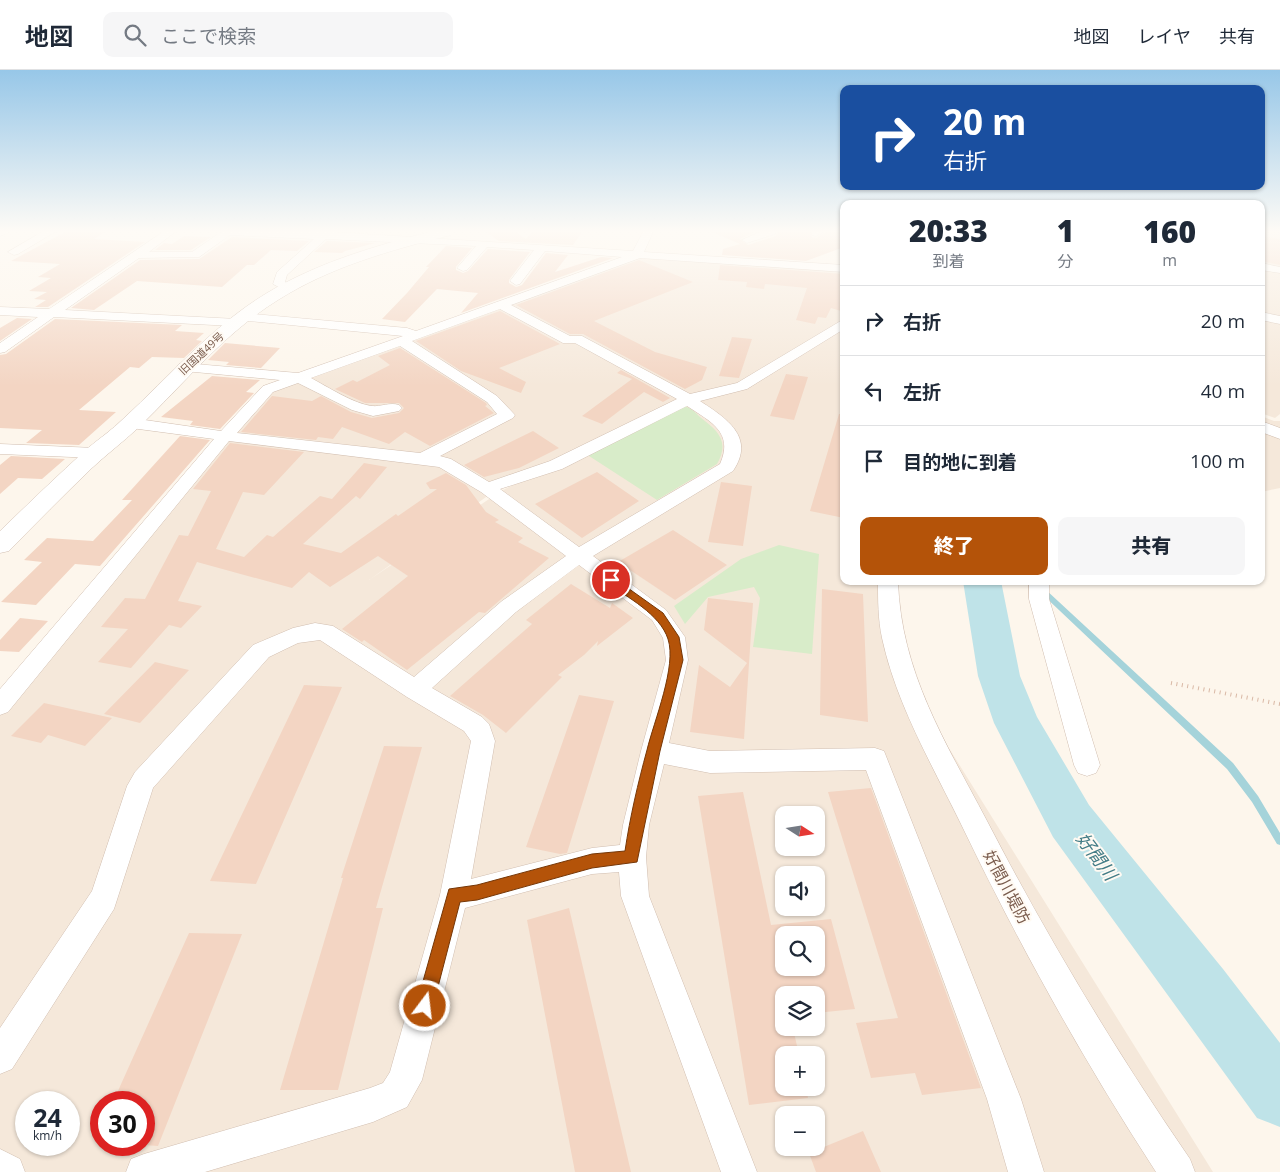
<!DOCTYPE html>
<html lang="ja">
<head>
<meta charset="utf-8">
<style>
	body { margin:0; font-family:"Open Sans","Noto Sans JP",sans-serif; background:#f6f6f7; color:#1f2937; height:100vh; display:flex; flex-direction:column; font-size:19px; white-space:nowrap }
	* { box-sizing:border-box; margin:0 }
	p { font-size:16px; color:#747a83 }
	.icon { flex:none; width:28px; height:28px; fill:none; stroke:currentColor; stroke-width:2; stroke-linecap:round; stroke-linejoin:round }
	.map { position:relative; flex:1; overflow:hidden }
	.sheet { position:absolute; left:840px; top:130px; width:425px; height:385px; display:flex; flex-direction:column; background:#fff; border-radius:10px; box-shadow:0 1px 4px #0004 }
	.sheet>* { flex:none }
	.guide { position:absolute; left:840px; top:15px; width:425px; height:105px; border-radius:10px; box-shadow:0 1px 4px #0004; background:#1a4fa0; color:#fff; overflow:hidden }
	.needle { width:32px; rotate:102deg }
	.controls { position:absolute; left:775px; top:736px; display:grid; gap:10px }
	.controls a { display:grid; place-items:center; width:50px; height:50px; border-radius:10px; background:#fff; box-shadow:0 1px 4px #0004; font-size:25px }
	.speed { position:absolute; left:15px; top:1021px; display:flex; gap:10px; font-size:25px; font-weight:700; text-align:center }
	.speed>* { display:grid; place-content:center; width:65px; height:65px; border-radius:50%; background:#fff; box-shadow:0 1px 4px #0004; line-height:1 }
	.speed small { font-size:12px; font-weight:400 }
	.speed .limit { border:8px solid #d22; background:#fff; color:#111 }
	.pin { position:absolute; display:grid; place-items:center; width:42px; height:42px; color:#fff; margin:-21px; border:2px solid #fff; border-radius:50%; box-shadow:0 1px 5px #0007 }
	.me { position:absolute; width:55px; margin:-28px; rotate:15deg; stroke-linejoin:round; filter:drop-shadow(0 0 4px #0008) }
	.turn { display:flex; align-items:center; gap:18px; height:105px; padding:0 20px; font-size:22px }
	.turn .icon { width:65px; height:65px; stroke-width:2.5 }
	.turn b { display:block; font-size:35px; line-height:42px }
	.eta { display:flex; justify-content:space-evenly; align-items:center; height:85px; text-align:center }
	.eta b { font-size:30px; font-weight:800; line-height:35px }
	.button { display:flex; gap:10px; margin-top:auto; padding:10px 20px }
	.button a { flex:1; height:58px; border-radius:10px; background:#b45309; color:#fff; font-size:20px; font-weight:800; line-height:58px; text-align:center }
	.button a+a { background:#f6f6f7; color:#1f2937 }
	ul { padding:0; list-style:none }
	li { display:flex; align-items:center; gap:15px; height:70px; padding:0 20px; border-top:1px solid #e0e1e3 }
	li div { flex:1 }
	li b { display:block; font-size:19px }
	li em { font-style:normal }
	header { display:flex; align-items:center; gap:30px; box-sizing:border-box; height:70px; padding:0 25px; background:#fff; border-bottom:1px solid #e0e1e3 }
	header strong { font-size:24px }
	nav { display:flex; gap:28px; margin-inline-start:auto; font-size:18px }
	.search { width:350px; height:45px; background:#f6f6f7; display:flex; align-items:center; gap:12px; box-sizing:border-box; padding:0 18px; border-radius:10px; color:#747a83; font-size:19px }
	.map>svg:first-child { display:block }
	.residential { fill:#f5e8da; fill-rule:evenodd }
	.green { fill:#d8ecc9 }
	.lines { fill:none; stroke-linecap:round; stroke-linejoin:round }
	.stream { fill:#a5d3da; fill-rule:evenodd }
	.river { fill:#bfe3e8; fill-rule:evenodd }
	.building { fill:#f3d5c3; fill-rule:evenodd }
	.minor-casing { stroke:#d1beb0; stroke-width:1 }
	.tertiary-casing { stroke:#d1beb0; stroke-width:1 }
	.path { stroke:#d9b8a5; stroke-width:4; stroke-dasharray:1 4.5; stroke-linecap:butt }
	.minor { fill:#fff; fill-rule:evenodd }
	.tertiary { fill:#fff; fill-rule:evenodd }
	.route { fill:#b45309; stroke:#753606 }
	.labels { text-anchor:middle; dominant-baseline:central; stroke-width:4; stroke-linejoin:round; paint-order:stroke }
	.far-street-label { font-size:11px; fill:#7a5c4d; stroke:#fffaf3 }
	.near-street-label { font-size:16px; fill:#7a5c4d; stroke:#fffaf3 }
	.near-water-label { font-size:18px; font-style:italic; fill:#437c86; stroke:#fffaf3 }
</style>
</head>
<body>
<header>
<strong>地図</strong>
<div class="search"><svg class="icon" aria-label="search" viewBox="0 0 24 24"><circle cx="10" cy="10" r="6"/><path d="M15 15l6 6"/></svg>ここで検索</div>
<nav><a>地図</a><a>レイヤ</a><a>共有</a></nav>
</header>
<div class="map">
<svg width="1280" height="1102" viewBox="0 0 1280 1102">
	<rect width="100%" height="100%" fill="#fdf6ec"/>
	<path class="residential" d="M1261,162H1280V344L1275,348L1261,343Z
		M639,185L844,198V511H894L909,614L1213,1102H0V642L268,317ZM535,404L501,421L369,510L496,420ZM784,745H816V778H784ZM784,805H816V838H784ZM784,865H816V898H784ZM784,925H816V958H784ZM784,985H816V1018H784ZM26,1032H69V1075H26ZM101,1032H144V1075H101ZM784,1045H816V1078H784Z
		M1261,346L1274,351H1280V418L1261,422Z"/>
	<path class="green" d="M683,336C690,337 695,342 700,347C718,361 730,371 717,394L657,430L586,384Z
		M779,475L819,484L812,584L753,577L760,528L754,517L708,527L685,554L674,536L741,489Z"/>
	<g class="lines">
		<path class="stream" d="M1041,519H1045L1233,693L1258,726L1280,763V775L1277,774L1252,732L1227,699L1041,523L1040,521Z"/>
		<path class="river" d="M963,511H1001L1020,606L1037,647L1089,735L1223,899L1280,973V1057L1257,1048L1053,767L994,653L978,606Z"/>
	</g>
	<path class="building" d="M65,162H105L94,169L145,172L48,237H35L46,230L34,229L47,222L29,221L51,208L38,207L60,194L11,191Z
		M486,162H516L526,169L532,162H582L573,175L499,171Z
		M712,162H755L740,169L748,175L776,166L778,162H809L812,167L816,168L826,162H844V177L806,191L722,185L723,179L740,174Z
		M184,166L211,167L191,180H155L164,173L172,174Z
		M1261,166L1280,169V195L1261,191Z
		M232,167L309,171L297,181L271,180L254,195H247L222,217L137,211L94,240L71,238L140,190L199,189Z
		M327,171L375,173L345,181L342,183L314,182Z
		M446,176L472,178L456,197V200L463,203L468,201L488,179L530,182L509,210V213L516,217L522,215L546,183L568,185L555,202L601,187L613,188L461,243L478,223L437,219L405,252L382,249L407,223L429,197H426Z
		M639,190L693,212L594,251L655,282L707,297L702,310L685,319L583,264H570L516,235Z
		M720,195L844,204V242L831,238L826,248L818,247L815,254L796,250L807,218L765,214L764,219L746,217L747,212L718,210Z
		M500,241L560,274L499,298L526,312L521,323L461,301L416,271Z
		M17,248L32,249L0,271V258Z
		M55,249L182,255L175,261L204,263L196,270L202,271L184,288L152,287L139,298L130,297L79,340L116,342L79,375L26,373L42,360L0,358V285L6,284Z
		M732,267L752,269L739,308L719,306Z
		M225,273L280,278L261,298L226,295L229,292L208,290Z
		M400,278L486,333L487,335L485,336L494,343L430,376L405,362L389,374L342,357L333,369L318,367L316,370L241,362L272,326L312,331L321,326L351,342L372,348L399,343L404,338L399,333H365L335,319L353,310L357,312L390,295L378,286Z
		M621,300L670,328L663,332L644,322L602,354L582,346L632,309L617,303Z
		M786,304L808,307L794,350L770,346Z
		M212,306L260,310L246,322L254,323L220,359L190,355L193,351L161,347Z
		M839,344H844V448L810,441Z
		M533,361L559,378L519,398L484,407L464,395Z
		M180,366L210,370L100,496L75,494L36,535L1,532L42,492L24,490L47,468L93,471L132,430H122Z
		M230,373L304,382L264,425L243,422L216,479L244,487L267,465L273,467L320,426L332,429L364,393L387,397L360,429L356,426L303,474L341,483L396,444L398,446L437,419H430L426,413L446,403L466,415L486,442L499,450L495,452L523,468L518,472L549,488L485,543L479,542L407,600L364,570L362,572L342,559L408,506L378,486L330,517L309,502L292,518L197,492L178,531L202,536L181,558L169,555L131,598L98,592L128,559L101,557L125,528L145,529L179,465L188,466L211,421L193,419Z
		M11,386L65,389L42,409L18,408L0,424V395Z
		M597,402L639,431L582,468L535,434Z
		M721,412L752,416L743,476L708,472Z
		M673,460L727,495L675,530L618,492Z
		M571,514L610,538L612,533L633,548L597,576L598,571L584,585L558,605L562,607L506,663L483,645L450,626L532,554L526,550Z
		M822,519L863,524L868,652L820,645Z
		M708,528L753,533L744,669L690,662L699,595L730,617L747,593L704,560Z
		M20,548L48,551L19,582L0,581V570Z
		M155,592L189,600L140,653L104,644Z
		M304,615L342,617L256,814L210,811Z
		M579,625L614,631L567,783L560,784L526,777Z
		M44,633L112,648L85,676L48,665L41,673L11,666Z
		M384,676L422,677L376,838H383L338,1020H280L343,808H341Z
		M871,718L981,1018L922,1025L915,1003L871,1008L856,953L898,948L828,722Z
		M743,722L771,855L831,849L855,939L816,943V925H784V958H793L799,985H784V1018H806L808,1028L749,1035L698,726ZM784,865H816V898H784Z
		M569,838L631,1102H575L527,850Z
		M189,863L242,864L158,1076L144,1075V1032H113Z
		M863,1061L881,1102H816L809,1083Z"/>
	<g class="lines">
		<defs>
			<path id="minor" d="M0,162H10L0,166Z
				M42,162H55L18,184L14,185L8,182Z
				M163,162H175L149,182H192L221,162H333L633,181L643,162H653L644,182L844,195V202L640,188L511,235L570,266H582L690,324L737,313L844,249V259L747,319L700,331C726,348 756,367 733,401L593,486L666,540L685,567L688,590L669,673L710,681L875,678L884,681L1021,1029L1044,1102H1008L987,1029L866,700L710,703L664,694L649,755L646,787L649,826L757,1102H721L621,826L619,802L592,804L465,838L422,1010L407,1037L373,1052L205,1102H126L131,1089L144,1084L370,1018L383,1013L390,1002L440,825L471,671L464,661L407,627L320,570L298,573L269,587L153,718L114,839L12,999L0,1004V958L92,821L127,716L135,702L253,575L293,558L315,553L333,556L414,607L502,531L566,486L481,422L439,397L229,371L8,642L0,645V619L214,369L131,358L125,356L123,353L125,350L131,348L221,361L263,316L280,310L184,301L179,300L177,297L179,294L184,293L298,303L403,266L239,250V255L234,256L54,247L5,282L0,283V273L38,247L0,245V237L49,239ZM230,165L314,169L277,202L273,214L288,222L294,218L285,212L287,205L326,169L476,176L457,198L463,201L467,200L487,177L534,180L510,211L516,215L520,214L545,181L622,187L416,261L407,258L242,243L237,244V249L65,240L139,188L199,187ZM500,239L563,273H575L677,329L550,391L489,412L451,389L440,386L513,348L515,345L497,326L412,271ZM400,276L487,332L497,344L420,383L237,363L273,322L298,313L352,340L373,346L399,341L402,338L399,335C390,332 381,337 372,336C354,334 328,317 311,308ZM687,336C711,352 734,362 720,394L579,477L500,419L562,399ZM579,495L652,550L663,568L666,590L641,681L623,755L620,775L592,778L471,809L495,671L489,654L482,647L432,618L516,542Z
				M760,162H776L775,164L747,173L742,170Z
				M811,162H824L816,166L812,165Z
				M1261,193L1280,197V203L1261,200Z
				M1261,242L1280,246V254L1261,250Z
				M1261,351L1280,358V369L1261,362Z
				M0,374L96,378L102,379L104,383L102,387L96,388L0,384Z
				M878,511H898C901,602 945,671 986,749C1047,867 1115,980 1190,1089L1195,1102H1156C1083,990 1018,873 960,752C931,693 896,633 882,568C878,549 878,530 878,511Z
				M1029,511H1049V529L1100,695L1096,703L1087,706L1078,703L1074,695L1029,529Z
				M0,1079L20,1089L25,1102H0Z"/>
			<path id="tertiary" d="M430,162H453L451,165C391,180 330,197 278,230C223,264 184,314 138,358C123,372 107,384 92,398C64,425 36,453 9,481L0,483V461C29,433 58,405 88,378C100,368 112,360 123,349C170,306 212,256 267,223C317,193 374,176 430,162Z"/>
		</defs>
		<use href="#minor" class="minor-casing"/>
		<use href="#tertiary" class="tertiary-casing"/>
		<path class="path" d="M1171,613L1280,634"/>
		<use href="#minor" class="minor"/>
		<use href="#tertiary" class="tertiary"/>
	</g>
	<linearGradient id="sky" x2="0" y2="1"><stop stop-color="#97c7e8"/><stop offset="0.51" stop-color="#fefbf6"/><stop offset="1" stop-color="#fefbf6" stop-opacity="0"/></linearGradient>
	<rect width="1280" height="316" fill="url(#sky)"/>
	<path class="route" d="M611,506L663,543L679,567L683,590L660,681L637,792L592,798L477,830L460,832L433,936L431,942L425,945L419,942L416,936L449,819L477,815L592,784L625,781C630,747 638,713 647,680C654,651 677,596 668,569C660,544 627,527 607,513L606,510Z"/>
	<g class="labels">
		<g class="far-street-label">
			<text transform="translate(201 283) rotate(-43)">旧国道49号</text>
		</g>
		<g class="near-street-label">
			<text transform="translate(1007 817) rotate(62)">好間川堤防</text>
		</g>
		<g class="near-water-label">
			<text transform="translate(1097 786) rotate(53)">好間川</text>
		</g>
	</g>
</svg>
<div class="controls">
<a><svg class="needle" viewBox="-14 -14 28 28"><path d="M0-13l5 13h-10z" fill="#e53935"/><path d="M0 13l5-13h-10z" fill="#747a83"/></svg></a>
<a><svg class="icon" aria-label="sound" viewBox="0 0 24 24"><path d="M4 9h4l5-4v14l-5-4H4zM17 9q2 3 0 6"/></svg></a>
<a><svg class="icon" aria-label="search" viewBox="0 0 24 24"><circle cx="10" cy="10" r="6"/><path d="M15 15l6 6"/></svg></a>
<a><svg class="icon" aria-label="layers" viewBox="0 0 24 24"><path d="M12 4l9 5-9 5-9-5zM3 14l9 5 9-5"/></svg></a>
<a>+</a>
<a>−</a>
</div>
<div class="speed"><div>24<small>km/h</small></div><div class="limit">30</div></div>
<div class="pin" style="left:611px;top:510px;background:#d93025"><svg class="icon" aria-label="arrive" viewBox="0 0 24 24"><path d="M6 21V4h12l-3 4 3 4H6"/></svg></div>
<svg class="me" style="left:425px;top:936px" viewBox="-20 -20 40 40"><circle r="17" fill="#b45309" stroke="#fff" stroke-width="3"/><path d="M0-11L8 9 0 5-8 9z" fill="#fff"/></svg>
<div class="guide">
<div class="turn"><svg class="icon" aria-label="right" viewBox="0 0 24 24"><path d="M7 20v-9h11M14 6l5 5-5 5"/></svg><div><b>20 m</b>右折</div></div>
</div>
<section class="sheet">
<div class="eta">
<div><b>20:33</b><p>到着</p></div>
<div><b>1</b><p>分</p></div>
<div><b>160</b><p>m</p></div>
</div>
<ul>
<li><svg class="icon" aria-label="right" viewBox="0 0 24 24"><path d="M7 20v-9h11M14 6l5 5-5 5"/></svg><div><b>右折</b></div><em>20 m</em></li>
<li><svg class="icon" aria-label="left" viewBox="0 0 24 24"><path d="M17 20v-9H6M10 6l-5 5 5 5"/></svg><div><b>左折</b></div><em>40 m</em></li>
<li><svg class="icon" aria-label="arrive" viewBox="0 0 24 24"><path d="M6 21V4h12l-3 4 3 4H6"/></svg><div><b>目的地に到着</b></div><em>100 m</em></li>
</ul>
<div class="button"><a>終了</a><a>共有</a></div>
</section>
</div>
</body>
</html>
